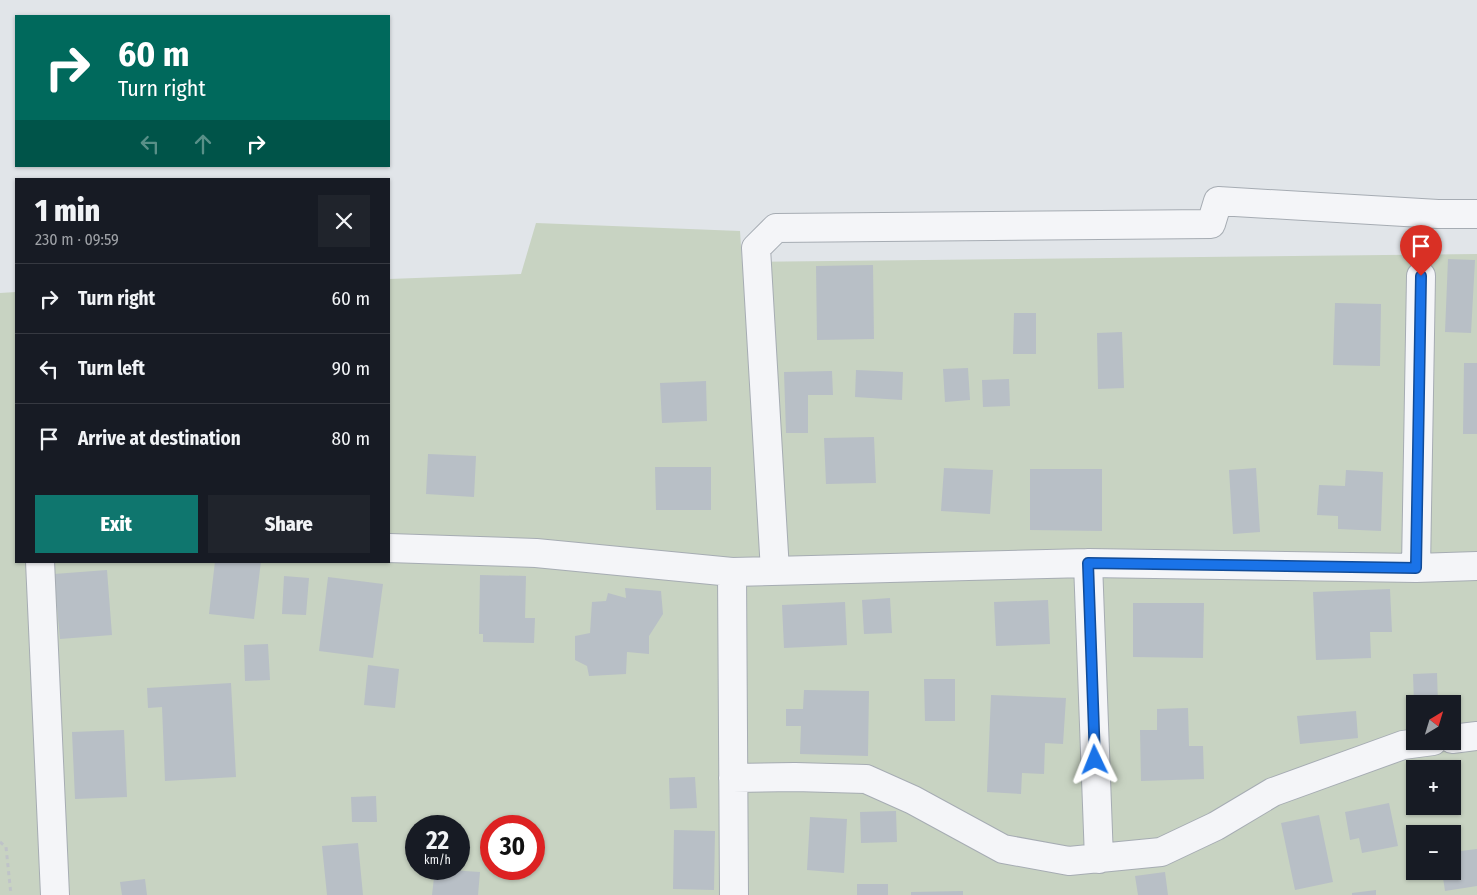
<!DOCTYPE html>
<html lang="en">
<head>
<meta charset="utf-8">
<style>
	body { margin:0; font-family:"Fira Sans Condensed",sans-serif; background:#20242c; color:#f1f3f6; height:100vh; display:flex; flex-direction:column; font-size:19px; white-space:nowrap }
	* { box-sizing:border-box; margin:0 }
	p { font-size:16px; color:#9ea1a6 }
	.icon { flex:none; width:28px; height:28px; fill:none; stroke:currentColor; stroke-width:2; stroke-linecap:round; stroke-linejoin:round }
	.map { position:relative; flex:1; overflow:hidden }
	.details { position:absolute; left:15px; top:178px; width:375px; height:385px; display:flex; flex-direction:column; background:#171b24; border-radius:0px; box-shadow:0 1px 4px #0004 }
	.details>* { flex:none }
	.guide { position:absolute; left:15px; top:15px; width:375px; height:152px; border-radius:0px; box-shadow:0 1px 4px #0004; background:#00695c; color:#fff; overflow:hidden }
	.needle { width:32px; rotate:38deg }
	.controls { position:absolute; left:1406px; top:695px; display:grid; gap:10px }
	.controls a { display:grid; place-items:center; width:55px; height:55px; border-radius:0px; background:#171b24; box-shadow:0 1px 4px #0004; font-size:25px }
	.speed { position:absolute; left:405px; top:815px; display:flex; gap:10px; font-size:25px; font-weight:700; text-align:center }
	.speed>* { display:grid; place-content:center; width:65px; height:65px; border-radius:50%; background:#171b24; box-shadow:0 1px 4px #0004; line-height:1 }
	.speed small { font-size:12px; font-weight:400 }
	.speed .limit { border:8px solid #d22; background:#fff; color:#111 }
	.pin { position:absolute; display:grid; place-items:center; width:42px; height:42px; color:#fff; margin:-51px -21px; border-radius:50% 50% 50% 0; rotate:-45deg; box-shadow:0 0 5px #0007 }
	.pin .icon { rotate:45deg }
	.me { position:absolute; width:55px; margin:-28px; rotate:358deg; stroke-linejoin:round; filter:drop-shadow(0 0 4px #0008) }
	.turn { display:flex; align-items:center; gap:18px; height:105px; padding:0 20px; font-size:22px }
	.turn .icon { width:65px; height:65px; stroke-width:2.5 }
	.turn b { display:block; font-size:35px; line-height:42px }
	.lanes { display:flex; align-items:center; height:48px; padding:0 20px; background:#0003; justify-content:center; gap:25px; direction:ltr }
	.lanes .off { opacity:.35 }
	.round { display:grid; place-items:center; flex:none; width:52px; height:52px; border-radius:0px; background:#20242c }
	.overview { display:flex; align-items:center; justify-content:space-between; height:85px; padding:0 20px }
	h1 { font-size:30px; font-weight:800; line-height:38px }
	.button { display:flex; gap:10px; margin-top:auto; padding:10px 20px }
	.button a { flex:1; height:58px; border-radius:0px; background:#0f766e; color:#fff; font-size:20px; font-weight:800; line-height:58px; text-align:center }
	.button a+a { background:#20242c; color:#f1f3f6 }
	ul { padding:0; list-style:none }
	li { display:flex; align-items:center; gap:15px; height:70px; padding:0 20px; border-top:1px solid #363941 }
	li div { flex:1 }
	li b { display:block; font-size:19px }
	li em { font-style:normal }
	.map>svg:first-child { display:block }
	.green { fill:#c8d3c2; fill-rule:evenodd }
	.building { fill:#b8bfc6 }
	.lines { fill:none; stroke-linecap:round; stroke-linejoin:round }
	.minor-casing { stroke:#a6acb3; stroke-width:30 }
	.path { stroke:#bfc3c8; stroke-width:3; stroke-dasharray:4 4; stroke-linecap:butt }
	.minor { stroke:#f4f5f8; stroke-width:28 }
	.route-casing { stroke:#114b97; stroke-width:12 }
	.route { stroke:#1a73e8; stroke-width:9 }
</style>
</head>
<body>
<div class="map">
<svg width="1477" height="895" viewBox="0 0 1477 895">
	<rect width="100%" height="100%" fill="#e1e5e9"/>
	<path class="green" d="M536,223L740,231L742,262L1477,254V895H0V293L16,292V561H389V279L521,274ZM1415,704H1452V741H1415ZM1415,769H1452V806H1415ZM416,826H459V869H416ZM491,826H534V869H491ZM1415,834H1452V871H1415Z"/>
	<path class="building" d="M1448,259L1475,260L1471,333L1445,332Z
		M873,265L874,339L817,340L816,266Z
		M1335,303L1381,304L1380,366L1333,365Z
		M1014,313H1036V354H1013Z
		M1122,332L1124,388L1098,389L1097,333Z
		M1464,363H1477V434H1463Z
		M968,368L970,400L945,402L943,369Z
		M856,370L903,372L902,400L855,397Z
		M832,371L833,395H808V433H786L784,372Z
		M1009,379L1010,406L983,407L982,380Z
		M706,381L707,421L662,423L660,383Z
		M874,437L876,483L826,484L824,438Z
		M428,454L476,456L474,497L426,494Z
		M655,467H711V510H656Z
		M944,468L993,470L990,514L941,511Z
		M1256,468L1260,532L1233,534L1229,470Z
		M1030,469H1102V531L1030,530Z
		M1346,470L1383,472L1381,531L1338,529V516L1317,515L1319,485L1345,486Z
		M215,561H261L254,619L209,614Z
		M107,570L112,635L60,639L54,574Z
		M480,575L526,576L525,618H535L534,643L483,642V634H479Z
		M284,576L309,578L306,615L282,614Z
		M328,577L383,584L373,658L319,651Z
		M625,588L661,591L663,614L649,636V654L627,652L626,674L589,676L587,666L575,660V636L590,633L592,602L606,601L608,593L626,598Z
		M1390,589L1392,632H1370L1371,658L1316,660L1313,592Z
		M890,598L892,633L864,634L862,600Z
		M1048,600L1050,644L996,646L994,602Z
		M845,602L847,645L784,648L782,605Z
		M1133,603H1204L1203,658L1133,657Z
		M268,644L270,680L245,681L244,645Z
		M368,665L399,669L395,708L364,705Z
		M1437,673L1438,704H1414L1413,674Z
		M924,679H955V721H925Z
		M231,683L236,777L165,781L162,707L148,708L147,688Z
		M804,690L869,691L868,756L800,754L801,726H786V709H803Z
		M991,695L1066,698L1063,744L1045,743L1044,774L1022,773L1021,794L987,792Z
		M1188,708L1189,746H1203L1204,779L1141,781L1140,730H1157V709Z
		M1356,711L1358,738L1300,744L1297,716Z
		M124,730L127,797L75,799L72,732Z
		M695,777L697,808L670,809L669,778Z
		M376,796L377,822H352L351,797Z
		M1389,803L1398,846L1362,853L1359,838L1350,840L1345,812Z
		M896,811L897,842L861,843L860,812Z
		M1319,815L1333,882L1295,890L1281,823Z
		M810,817L847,819L844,873L807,870Z
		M674,830L715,831L714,890L673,889Z
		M358,843L363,895H327L322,846Z
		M1477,849V886L1445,891L1442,871H1452V852Z
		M435,869L480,872L478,895H432Z
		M1165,872L1168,895H1138L1135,876Z
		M145,879L147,895H122L120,882Z
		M857,884H888V895H857Z
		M1376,890V895H1352V893Z
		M963,891V895H911V892Z"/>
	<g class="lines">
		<defs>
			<path id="minor" d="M389,548L536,553L732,572L734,895
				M40,561L55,895
				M1088,563L1099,859
				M1416,568L1421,276
				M775,571L756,248L776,228L1211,224L1218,201L1438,214H1477
				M732,572L1088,563L1416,568L1477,566
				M1452,739L1477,736
				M733,778L795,777L866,779L913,800L1003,849L1069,861L1161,852L1216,826L1273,792L1403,745L1433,741"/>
		</defs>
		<use href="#minor" class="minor-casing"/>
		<path class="path" d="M0,842L6,847L11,895"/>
		<use href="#minor" class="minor"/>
	</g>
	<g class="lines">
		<defs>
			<path id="route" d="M1095,760L1088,563L1416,568L1421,276"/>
		</defs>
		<use href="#route" class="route-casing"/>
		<use href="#route" class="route"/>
	</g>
</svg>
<div class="controls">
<a><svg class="needle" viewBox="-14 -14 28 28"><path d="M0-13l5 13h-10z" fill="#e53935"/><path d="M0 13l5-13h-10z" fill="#9ea1a6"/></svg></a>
<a>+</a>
<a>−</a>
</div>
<div class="speed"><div>22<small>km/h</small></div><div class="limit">30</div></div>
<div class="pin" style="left:1421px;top:276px;background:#d93025"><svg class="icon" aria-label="arrive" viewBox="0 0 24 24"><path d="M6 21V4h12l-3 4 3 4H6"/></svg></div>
<svg class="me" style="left:1095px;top:760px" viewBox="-20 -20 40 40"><path d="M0-17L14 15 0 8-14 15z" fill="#1a73e8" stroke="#fff" stroke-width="4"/></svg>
<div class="guide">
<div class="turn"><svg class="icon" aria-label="right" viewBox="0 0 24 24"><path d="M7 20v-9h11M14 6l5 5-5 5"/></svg><div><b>60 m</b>Turn right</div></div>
<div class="lanes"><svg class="icon off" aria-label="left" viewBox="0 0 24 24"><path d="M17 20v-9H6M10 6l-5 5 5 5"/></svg><svg class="icon off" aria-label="ahead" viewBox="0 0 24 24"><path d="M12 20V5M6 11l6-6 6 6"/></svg><svg class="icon" aria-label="right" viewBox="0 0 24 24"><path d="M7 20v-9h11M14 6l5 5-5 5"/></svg></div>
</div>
<section class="details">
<div class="overview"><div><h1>1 min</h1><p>230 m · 09:59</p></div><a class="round"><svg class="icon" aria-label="close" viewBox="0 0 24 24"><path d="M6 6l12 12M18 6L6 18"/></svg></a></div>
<ul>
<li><svg class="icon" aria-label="right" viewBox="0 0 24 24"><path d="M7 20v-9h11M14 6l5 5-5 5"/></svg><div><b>Turn right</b></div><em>60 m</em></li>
<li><svg class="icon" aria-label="left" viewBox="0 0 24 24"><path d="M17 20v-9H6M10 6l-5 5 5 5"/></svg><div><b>Turn left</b></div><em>90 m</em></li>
<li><svg class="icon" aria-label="arrive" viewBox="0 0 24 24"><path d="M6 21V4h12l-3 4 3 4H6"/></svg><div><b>Arrive at destination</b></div><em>80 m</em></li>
</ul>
<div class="button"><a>Exit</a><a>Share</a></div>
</section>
</div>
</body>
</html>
